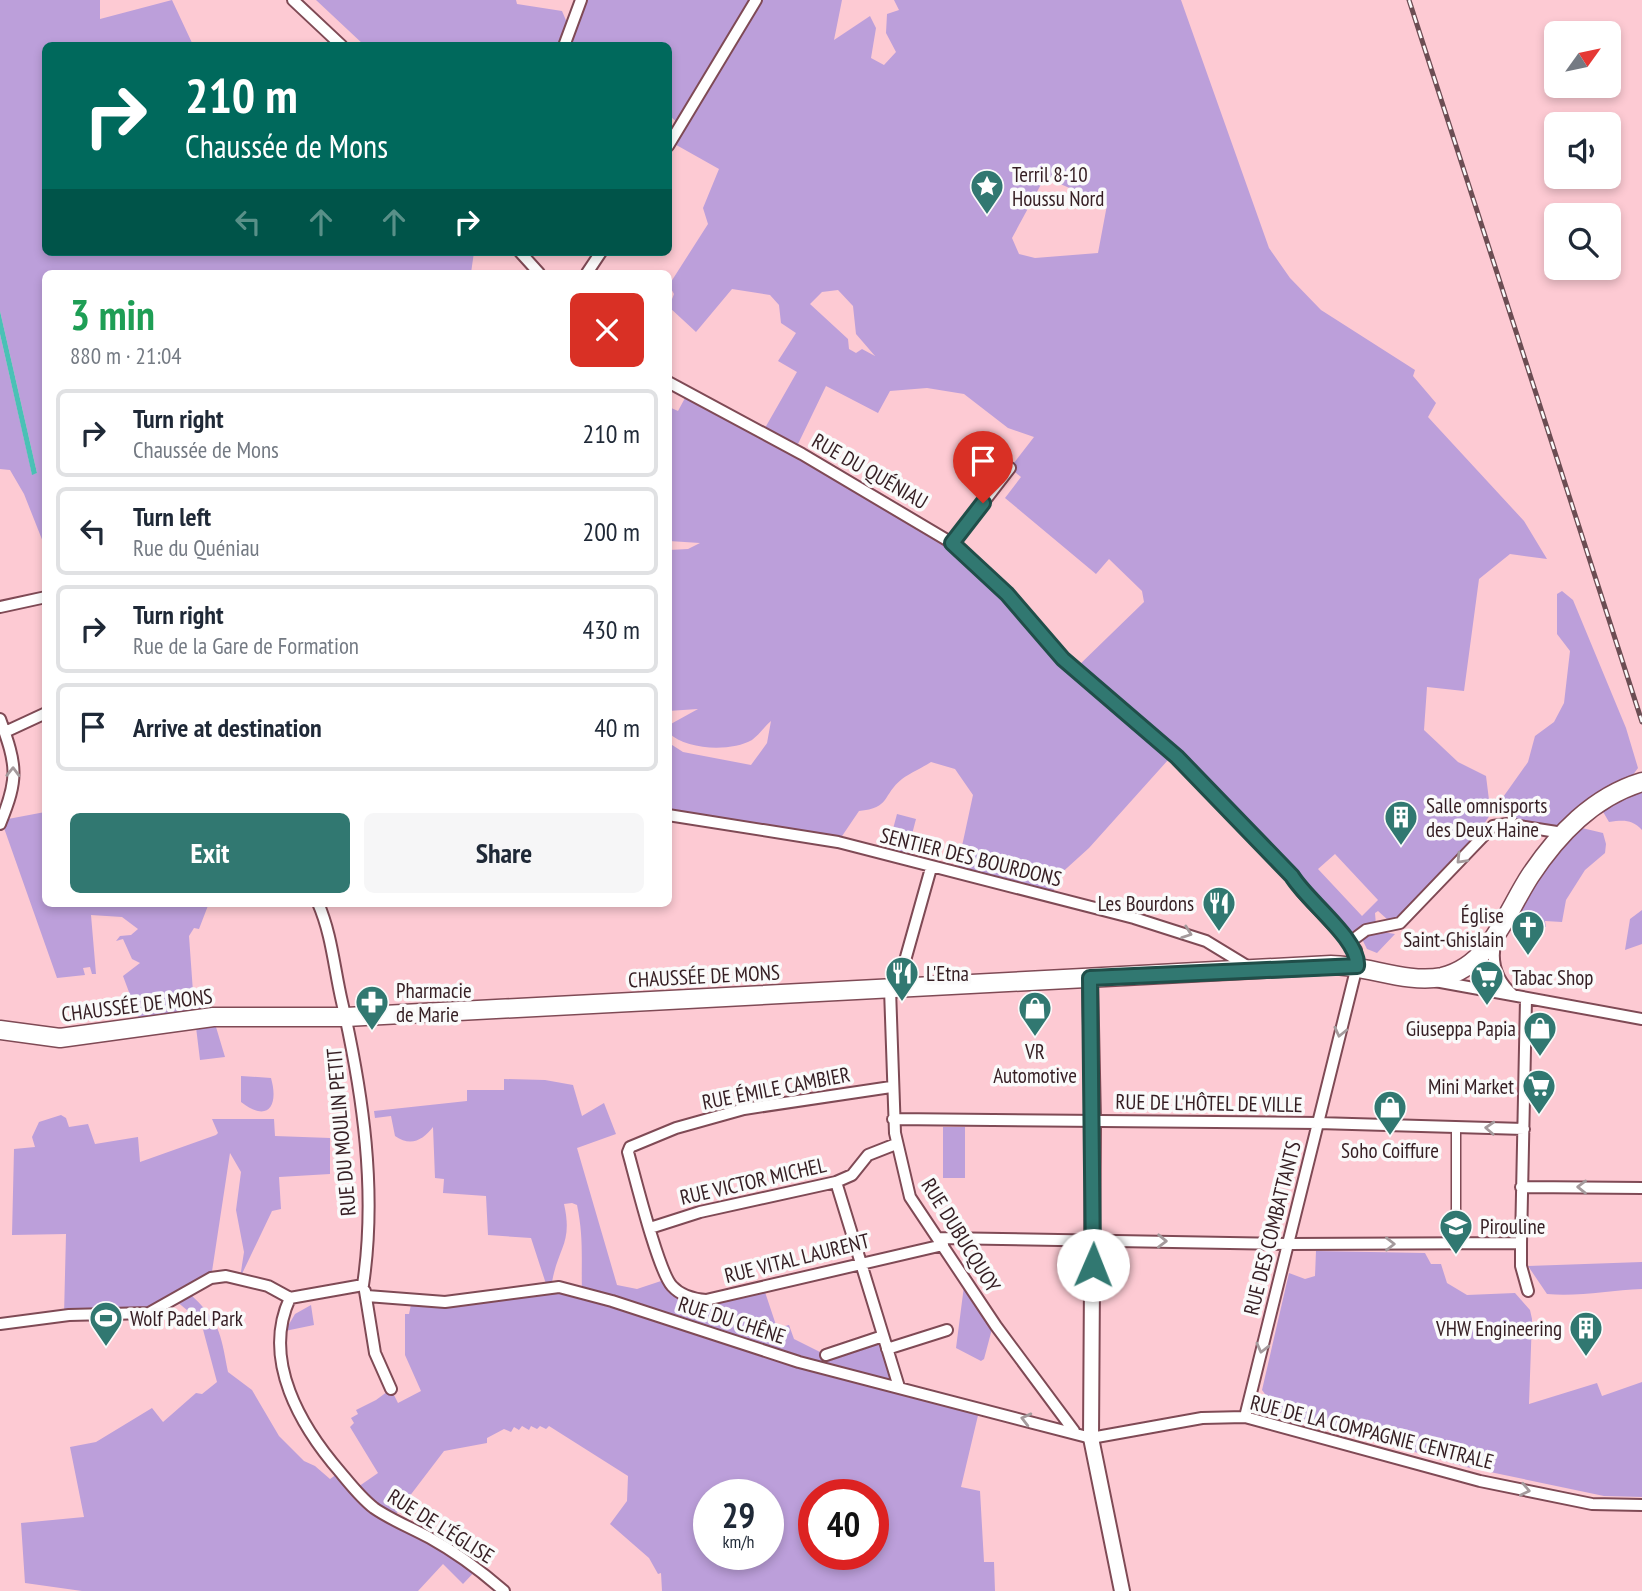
<!DOCTYPE html>
<html lang="en">
<head>
<meta charset="utf-8">
<style>
	body { margin:0; font-family:"PT Sans Narrow",sans-serif; background:#f6f6f7; color:#1f2937; height:100vh; display:flex; flex-direction:column; font-size:26px; white-space:nowrap }
	* { box-sizing:border-box; margin:0 }
	p { font-size:23px; color:#747a83 }
	.icon { flex:none; width:38px; height:38px; fill:none; stroke:currentColor; stroke-width:2; stroke-linecap:round; stroke-linejoin:round }
	.map { position:relative; flex:1; overflow:hidden }
	.side { position:absolute; left:42px; top:270px; width:630px; height:637px; display:flex; flex-direction:column; background:#fff; border-radius:10px; box-shadow:0 4px 10px #0003 }
	.side>* { flex:none }
	.top-card { position:absolute; left:42px; top:42px; width:630px; height:214px; border-radius:10px; box-shadow:0 4px 10px #0003; background:#00695c; color:#fff; overflow:hidden }
	.needle { width:46px; rotate:57deg }
	.controls { position:absolute; left:1544px; top:21px; display:grid; gap:14px }
	.controls a { display:grid; place-items:center; width:77px; height:77px; border-radius:10px; background:#fff; box-shadow:0 4px 10px #0003; font-size:35px }
	.speed { position:absolute; left:693px; top:1479px; display:flex; gap:14px; font-size:35px; font-weight:700; text-align:center }
	.speed>* { display:grid; place-content:center; width:91px; height:91px; border-radius:50%; background:#fff; box-shadow:0 4px 10px #0003; line-height:1 }
	.speed small { font-size:18px; font-weight:400 }
	.speed .limit { border:10px solid #d22; background:#fff; color:#111 }
	.pin { position:absolute; display:grid; place-items:center; width:60px; height:60px; color:#fff; margin:-72px -30px; border-radius:50% 50% 50% 0; rotate:-45deg; box-shadow:0 0 7px #0007 }
	.pin .icon { rotate:45deg }
	.me { position:absolute; width:77px; margin:-38px; rotate:1deg; stroke-linejoin:round; filter:drop-shadow(0 0 5px #0008) }
	.turn { display:flex; align-items:center; gap:24px; height:147px; padding:0 28px; font-size:32px }
	.turn .icon { width:91px; height:91px; stroke-width:2.5 }
	.turn b { display:block; font-size:49px; line-height:60px }
	.lanes { display:flex; align-items:center; height:66px; padding:0 28px; background:#0003; justify-content:center; gap:35px; direction:ltr }
	.lanes .off { opacity:.35 }
	.round { display:grid; place-items:center; flex:none; width:74px; height:74px; border-radius:10px; background:#f6f6f7 }
	.headline { display:flex; align-items:center; justify-content:space-between; height:119px; padding:0 28px }
	h1 { font-size:42px; font-weight:700; line-height:52px; color:#1e9e55 }
	.action { display:flex; gap:14px; margin-top:auto; padding:14px 28px }
	.action a { flex:1; height:80px; border-radius:10px; background:#317871; color:#fff; font-size:28px; font-weight:700; line-height:80px; text-align:center }
	.action a+a { background:#f6f6f7; color:#1f2937 }
	ul { padding:0; list-style:none }
	li { display:flex; align-items:center; gap:21px; height:88px; margin:0 14px 10px; padding:0 14px; border:4px solid #e0e1e3; border-radius:10px }
	li div { flex:1 }
	li b { display:block; font-size:26px }
	li em { font-style:normal }
	.map>svg:first-child { display:block }
	.green { fill:#bc9fda; fill-rule:evenodd }
	.water { fill:#4ac1b6 }
	.lines { fill:none; stroke-linecap:round; stroke-linejoin:round }
	.pedestrian-casing { stroke:#7f4a55; stroke-width:11 }
	.minor-casing { stroke:#7f4a55; stroke-width:14 }
	.tertiary-casing { stroke:#7f4a55; stroke-width:18 }
	.primary-casing { stroke:#7f4a55; stroke-width:21 }
	.pedestrian { stroke:#fff; stroke-width:8 }
	.minor { stroke:#fff; stroke-width:10 }
	.tertiary { stroke:#fff; stroke-width:14 }
	.primary { stroke:#fff; stroke-width:18 }
	.rail-casing { stroke:#6c4d53; stroke-width:5 }
	.rail { stroke:#fafafa; stroke-width:2.5; stroke-dasharray:8; stroke-linecap:butt }
	.oneway { stroke:#a49a9c }
	.route-casing { stroke:#204e49; stroke-width:18 }
	.route { stroke:#317871; stroke-width:12 }
	.labels { text-anchor:middle; dominant-baseline:central; stroke-width:7; stroke-linejoin:round; paint-order:stroke }
	.poi-label { font-size:21px; fill:#351e23; stroke:#fafafa; text-anchor:start }
	.street-label { font-size:21px; fill:#351e23; stroke:#fafafa }
</style>
</head>
<body>
<div class="map">
<svg width="1642" height="1591" viewBox="0 0 1642 1591">
	<rect width="100%" height="100%" fill="#fdcad3"/>
	<path class="green" d="M0,0H100V19L172,0L193,45L46,46V252H474L471,273H46L45,547L24,494L10,470L0,469V334L32,474L37,473L0,311Z
		M316,0H516L517,4L562,11L568,25L581,0H842L834,40L870,16L876,28L871,58L884,65L896,52L886,33L887,14L899,10L894,0H1181L1269,248L1290,278L1321,310L1415,370L1413,376L1436,403L1428,417L1524,521L1547,559L1510,554L1479,579L1464,691L1427,687L1424,730L1458,762L1486,776L1489,800L1494,801L1490,815L1480,830L1485,835L1403,920H1388L1378,911L1375,913L1376,925L1353,934L1296,872L1177,757L1165,753L1168,760L1089,848L1057,877L1052,897L956,874L973,795L955,769L931,762C922,768 910,773 902,779C882,795 891,808 859,811L838,842L669,815V743L683,752L751,765L767,743L771,721C765,726 759,735 752,740C731,752 686,750 669,733V725L698,709L668,711L669,550L688,549L700,543L669,541V407L678,411L685,398L938,533L1075,669L1144,602L1142,591L1109,559L1096,574L1005,498L1021,477L1010,468L1034,437L1008,428L964,394L927,388L890,391L878,413L826,386L798,444L765,428L797,372L778,361L796,333L781,323L779,305L770,295L732,289L696,332L669,307L674,294L669,285L708,224L703,208L719,169L671,142L681,126L669,115L668,46L364,45ZM1045,177L1107,205L1098,253L1035,258L1019,254L1012,238ZM838,290L853,306L856,334L875,356L862,349L856,353L849,349L848,339L810,304L822,292ZM1335,854L1378,900L1362,916L1318,869Z
		M1562,591L1573,600L1626,728L1638,768L1624,787L1642,791V830C1632,819 1623,820 1609,822L1602,810L1563,833C1542,828 1505,829 1505,801L1501,800L1528,762L1535,736L1554,722L1564,703L1570,651L1557,634V594Z
		M45,812L46,903H209L199,929L194,928L189,936L193,992H198L204,1018L213,1017L225,1057L200,1060L195,1019L142,1027L123,976L140,963L132,959L123,939L116,941L120,936L131,935L138,929L122,917L91,915L96,974H92L90,967L83,968L85,975L57,978L4,828L8,819Z
		M897,814L916,819L905,861L886,855Z
		M1582,828L1603,833L1606,844L1605,853L1585,870L1566,900L1562,922L1545,921L1546,927L1506,916L1568,834Z
		M1642,910V944L1625,950L1630,919Z
		M1377,931L1395,934L1377,953L1367,949L1362,939Z
		M241,1076L271,1078C279,1106 268,1123 241,1102Z
		M504,1079L545,1080L573,1085L582,1116L604,1103L616,1134L577,1148L617,1285L637,1289L667,1279L695,1300L763,1286L777,1328L789,1325L794,1339L826,1355L883,1336L899,1387L980,1407L961,1487L980,1491L984,1562H994L995,1591H662L661,1573L658,1574L649,1558L610,1524L627,1501L628,1476L549,1426L546,1429L540,1426L537,1429L531,1426L529,1430L522,1426L519,1430L514,1427L511,1432L504,1429L487,1438V1443L444,1451L393,1518L478,1568L463,1584L443,1564L418,1591H82L25,1583L21,1523L84,1517L70,1447L96,1442L152,1408L163,1422L196,1393L202,1394L217,1382L201,1322L175,1300L156,1311L64,1315L66,1234L12,1235L14,1149L35,1147L32,1137L39,1122L61,1115L66,1118L69,1127L88,1124L95,1144L138,1137L140,1162L216,1135L218,1133L212,1119H274L275,1136L330,1138V1174L279,1177L281,1209L272,1211L240,1278L244,1252L236,1210L241,1172L230,1153L211,1278L188,1292C220,1322 220,1330 228,1372L252,1390L279,1436L304,1461L315,1466L330,1479L340,1472L355,1489L378,1473L350,1427L354,1423L351,1418L358,1414L356,1410L376,1400L391,1389L398,1403L421,1391L405,1355V1314H409L412,1300L547,1287L531,1238L488,1235L486,1196L443,1193L444,1179L435,1178L433,1127C423,1140 411,1147 395,1136L391,1116L375,1118L374,1111L467,1101V1090H504ZM572,1203L577,1205C584,1239 581,1259 582,1292L559,1287L552,1282C558,1248 573,1243 564,1204ZM709,1494H768V1554H709ZM814,1494H873V1554H814Z
		M943,1127H965V1178H943Z
		M1316,1251L1425,1253L1431,1264H1441L1447,1283L1467,1295L1515,1293L1530,1310L1532,1319L1529,1404L1597,1383L1602,1396L1642,1382V1497L1604,1496L1466,1467L1278,1412L1262,1390L1289,1273L1305,1279L1315,1276Z
		M1642,1262V1289C1610,1290 1579,1297 1547,1294L1528,1266Z
		M964,1286L996,1326L992,1329L984,1359L981,1361L956,1348Z
		M311,1305L314,1325L285,1331L295,1314Z"/>
	<path class="water" d="M0,311L37,473L32,475L0,334Z"/>
	<g class="lines">
		<defs>
			<path id="pedestrian" d="M1456,1127V1245"/>
			<path id="minor" d="M293,0L342,46
				M564,46L581,0
				M668,146L756,0
				M520,252L539,273
				M587,273L601,252
				M668,382L802,454L952,543L1007,594L1063,659L1177,757L1292,876L1301,891L1356,950L1357,966L1245,1417
				M952,543L1010,468
				M0,607L46,597
				M0,719C17,766 19,778 0,824
				M5,732L46,713
				M668,815L838,842L1134,918L1206,941L1252,969
				M318,903C332,935 334,968 342,1002C363,1094 377,1191 363,1285
				M1496,940C1490,962 1496,980 1513,995
				M1350,942L1366,930L1400,923L1493,826L1507,824L1563,833
				M1435,981L1642,1019
				M890,989L895,1133L910,1197L996,1326L1074,1431
				M897,989L931,868
				M891,1087L744,1109L676,1128L630,1147L628,1152C635,1177 658,1271 672,1286C681,1296 693,1299 706,1300L943,1245
				M893,1119L1318,1123L1524,1129
				M836,1182L899,1387
				M1521,1187L1642,1188
				M650,1228L700,1212L836,1182L852,1175L868,1155L896,1144
				M939,1238L1288,1244L1521,1243L1526,999
				M1521,1243V1266L1528,1291
				M365,1291L375,1353L391,1389
				M367,1296L445,1302L559,1287L612,1301L799,1362L1091,1438L1202,1418L1245,1417L1480,1481L1592,1504L1642,1505
				M290,1298C261,1360 301,1427 341,1473C351,1485 361,1498 374,1508C391,1520 412,1528 430,1538C457,1553 480,1570 504,1591
				M290,1298L363,1285
				M0,1324L69,1315L149,1313L211,1278L226,1276L268,1286L290,1298
				M887,1349L947,1330
				M826,1355L883,1336"/>
			<path id="tertiary" d="M1090,978L1093,1121L1091,1438L1122,1591"/>
			<path id="primary" d="M0,1030L60,1038L213,1017H346L1331,965C1367,965 1406,984 1442,977C1490,966 1506,913 1530,876C1558,834 1593,797 1642,782"/>
		</defs>
		<use href="#pedestrian" class="pedestrian-casing"/>
		<use href="#minor" class="minor-casing"/>
		<use href="#tertiary" class="tertiary-casing"/>
		<use href="#primary" class="primary-casing"/>
		<use href="#pedestrian" class="pedestrian"/>
		<use href="#minor" class="minor"/>
		<use href="#tertiary" class="tertiary"/>
		<use href="#primary" class="primary"/>
		<defs>
			<path id="rail" d="M1409,0L1642,722"/>
		</defs>
		<use href="#rail" class="rail-casing"/>
		<use href="#rail" class="rail"/>
	</g>
	<defs><path id="oneway-chevron" d="M-2-3.5L2.5 0L-2 3.5" fill="none" stroke-width="1.6" stroke-linecap="round" stroke-linejoin="round" transform="scale(1.75)"/></defs>
	<g class="oneway">
		<use href="#oneway-chevron" transform="translate(13 772) rotate(-89)"/>
		<use href="#oneway-chevron" transform="translate(1461 859) rotate(134)"/>
		<use href="#oneway-chevron" transform="translate(1187 933) rotate(20)"/>
		<use href="#oneway-chevron" transform="translate(1340 1032) rotate(103)"/>
		<use href="#oneway-chevron" transform="translate(1490 1128) rotate(-177)"/>
		<use href="#oneway-chevron" transform="translate(1582 1187) rotate(-179)"/>
		<use href="#oneway-chevron" transform="translate(1162 1241) rotate(1)"/>
		<use href="#oneway-chevron" transform="translate(1390 1244)"/>
		<use href="#oneway-chevron" transform="translate(1262 1348) rotate(104)"/>
		<use href="#oneway-chevron" transform="translate(1026 1419) rotate(-166)"/>
		<use href="#oneway-chevron" transform="translate(1525 1490) rotate(12)"/>
	</g>
	<g class="lines">
		<defs>
			<path id="route" d="M983,503L952,543L1007,594L1063,659L1177,757L1292,876C1307,901 1360,940 1357,966L1090,978L1093,1265"/>
		</defs>
		<use href="#route" class="route-casing"/>
		<use href="#route" class="route"/>
	</g>
	<defs>
		<symbol id="sight-pin" viewBox="-11 -11 22 30"><path d="M0 17L-7.5 6A9.5 9.5 0 1 1 7.5 6Z" fill="#317871" stroke="#fafafa"/><path d="M0-6L1.8-2.2L6-1.7L2.9 1.2L3.7 5.4L0 3.3L-3.7 5.4L-2.9 1.2L-6-1.7L-1.8-2.2Z" fill="#fff"/></symbol>
		<symbol id="building-pin" viewBox="-11 -11 22 30"><path d="M0 17L-7.5 6A9.5 9.5 0 1 1 7.5 6Z" fill="#317871" stroke="#fafafa"/><path d="M-4-6H4V6H1V3H-1V6H-4ZM-2.5-4.3h1.7v1.8h-1.7ZM.8-4.3h1.7v1.8H.8ZM-2.5-1h1.7V.8h-1.7ZM.8-1h1.7V.8H.8Z" fill="#fff"/></symbol>
		<symbol id="restaurant-pin" viewBox="-11 -11 22 30"><path d="M0 17L-7.5 6A9.5 9.5 0 1 1 7.5 6Z" fill="#317871" stroke="#fafafa"/><path d="M-5-6h1v4h1v-4h1v4h1v-4h1v5L-1.5 .5V6h-2V.5L-5-1ZM5-6V6H3V1.5H1.5Q1.5-4 5-6Z" fill="#fff"/></symbol>
		<symbol id="church-pin" viewBox="-11 -11 22 30"><path d="M0 17L-7.5 6A9.5 9.5 0 1 1 7.5 6Z" fill="#317871" stroke="#fafafa"/><path d="M-1.2-6h2.4v3.5h3.3v2.4h-3.3V6h-2.4V-.1h-3.3v-2.4h3.3Z" fill="#fff"/></symbol>
		<symbol id="supermarket-pin" viewBox="-11 -11 22 30"><path d="M0 17L-7.5 6A9.5 9.5 0 1 1 7.5 6Z" fill="#317871" stroke="#fafafa"/><path d="M-6-5.5h2.5l.6 2H6L4.5 2H-2.5L-4.4-4H-6ZM-1.5 3.2a1.3 1.3 0 1 0 .1 0ZM3 3.2a1.3 1.3 0 1 0 .1 0Z" fill="#fff"/></symbol>
		<symbol id="pharmacy-pin" viewBox="-11 -11 22 30"><path d="M0 17L-7.5 6A9.5 9.5 0 1 1 7.5 6Z" fill="#317871" stroke="#fafafa"/><path d="M-2-6h4v4h4v4h-4v4h-4v-4h-4v-4h4Z" fill="#fff"/></symbol>
		<symbol id="shop-pin" viewBox="-11 -11 22 30"><path d="M0 17L-7.5 6A9.5 9.5 0 1 1 7.5 6Z" fill="#317871" stroke="#fafafa"/><path d="M-5-2.5h2.3a2.7 3.5 0 0 1 5.4 0H5L5.5 6h-11ZM-1.5-2.5h3a1.5 2.3 0 0 0-3 0Z" fill="#fff"/></symbol>
		<symbol id="school-pin" viewBox="-11 -11 22 30"><path d="M0 17L-7.5 6A9.5 9.5 0 1 1 7.5 6Z" fill="#317871" stroke="#fafafa"/><path d="M0-5L7-2L0 1L-7-2ZM-4 1L0 2.5L4 1V4Q0 6-4 4Z" fill="#fff"/></symbol>
		<symbol id="stadium-pin" viewBox="-11 -11 22 30"><path d="M0 17L-7.5 6A9.5 9.5 0 1 1 7.5 6Z" fill="#317871" stroke="#fafafa"/><path d="M0-5a6.5 5 0 1 0 0 10a6.5 5 0 1 0 0-10ZM-3.5-1.8h7v3.6h-7Z" fill="#fff"/></symbol>
	</defs>
	<g fill-rule="evenodd">
		<use href="#sight-pin" x="968" y="167" width="38" height="52"/>
		<use href="#building-pin" x="1382" y="798" width="38" height="52"/>
		<use href="#restaurant-pin" x="1200" y="884" width="38" height="52"/>
		<use href="#church-pin" x="1509" y="908" width="38" height="52"/>
		<use href="#restaurant-pin" x="883" y="954" width="38" height="52"/>
		<use href="#supermarket-pin" x="1468" y="958" width="38" height="52"/>
		<use href="#pharmacy-pin" x="353" y="983" width="38" height="52"/>
		<use href="#shop-pin" x="1016" y="989" width="38" height="52"/>
		<use href="#shop-pin" x="1521" y="1009" width="38" height="52"/>
		<use href="#supermarket-pin" x="1520" y="1067" width="38" height="52"/>
		<use href="#shop-pin" x="1371" y="1088" width="38" height="52"/>
		<use href="#school-pin" x="1437" y="1207" width="38" height="52"/>
		<use href="#stadium-pin" x="87" y="1299" width="38" height="52"/>
		<use href="#building-pin" x="1567" y="1309" width="38" height="52"/>
	</g>
	<g class="labels">
		<g class="poi-label">
			<text x="1012" y="174">Terril 8-10<tspan x="1012" dy="24">Houssu Nord</tspan></text>
			<text x="1426" y="805">Salle omnisports<tspan x="1426" dy="24">des Deux Haine</tspan></text>
			<text x="1194" y="903" text-anchor="end">Les Bourdons</text>
			<text x="1504" y="915" text-anchor="end">Église<tspan x="1504" dy="24">Saint-Ghislain</tspan></text>
			<text x="926" y="973">L'Etna</text>
			<text x="1512" y="977">Tabac Shop</text>
			<text x="396" y="990">Pharmacie<tspan x="396" dy="24">de Marie</tspan></text>
			<text x="1516" y="1028" text-anchor="end">Giuseppa Papia</text>
			<text x="1035" y="1051" text-anchor="middle">VR<tspan x="1035" dy="24">Automotive</tspan></text>
			<text x="1514" y="1086" text-anchor="end">Mini Market</text>
			<text x="1390" y="1150" text-anchor="middle">Soho Coiffure</text>
			<text x="1480" y="1226">Pirouline</text>
			<text x="130" y="1318">Wolf Padel Park</text>
			<text x="1562" y="1328" text-anchor="end">VHW Engineering</text>
		</g>
		<g class="street-label">
			<text transform="translate(870 471) rotate(30)">RUE DU QUÉNIAU</text>
			<text transform="translate(971 857) rotate(14)">SENTIER DES BOURDONS</text>
			<text transform="translate(704 976) rotate(-3)">CHAUSSÉE DE MONS</text>
			<text transform="translate(137 1005) rotate(-7)">CHAUSSÉE DE MONS</text>
			<text transform="translate(776 1088) rotate(-11)">RUE ÉMILE CAMBIER</text>
			<text transform="translate(1209 1103) rotate(1)">RUE DE L'HÔTEL DE VILLE</text>
			<text transform="translate(341 1132) rotate(-95)">RUE DU MOULIN PETIT</text>
			<text transform="translate(753 1181) rotate(-13)">RUE VICTOR MICHEL</text>
			<text transform="translate(1272 1228) rotate(-76)">RUE DES COMBATTANTS</text>
			<text transform="translate(961 1235) rotate(58)">RUE DUBUCQUOY</text>
			<text transform="translate(797 1258) rotate(-14)">RUE VITAL LAURENT</text>
			<text transform="translate(732 1320) rotate(18)">RUE DU CHÊNE</text>
			<text transform="translate(1372 1432) rotate(14)">RUE DE LA COMPAGNIE CENTRALE</text>
			<text transform="translate(441 1526) rotate(32)">RUE DE L'ÉGLISE</text>
		</g>
	</g>
</svg>
<div class="controls">
<a><svg class="needle" viewBox="-14 -14 28 28"><path d="M0-13l5 13h-10z" fill="#e53935"/><path d="M0 13l5-13h-10z" fill="#747a83"/></svg></a>
<a><svg class="icon" aria-label="sound" viewBox="0 0 24 24"><path d="M4 9h4l5-4v14l-5-4H4zM17 9q2 3 0 6"/></svg></a>
<a><svg class="icon" aria-label="search" viewBox="0 0 24 24"><circle cx="10" cy="10" r="6"/><path d="M15 15l6 6"/></svg></a>
</div>
<div class="speed"><div>29<small>km/h</small></div><div class="limit">40</div></div>
<div class="pin" style="left:983px;top:503px;background:#d93025"><svg class="icon" aria-label="arrive" viewBox="0 0 24 24"><path d="M6 21V4h12l-3 4 3 4H6"/></svg></div>
<svg class="me" style="left:1093px;top:1265px" viewBox="-20 -20 40 40"><circle r="19" fill="#fff"/><path d="M0-13L10 11 0 6-10 11z" fill="#317871"/></svg>
<div class="top-card">
<div class="turn"><svg class="icon" aria-label="right" viewBox="0 0 24 24"><path d="M7 20v-9h11M14 6l5 5-5 5"/></svg><div><b>210 m</b>Chaussée de Mons</div></div>
<div class="lanes"><svg class="icon off" aria-label="left" viewBox="0 0 24 24"><path d="M17 20v-9H6M10 6l-5 5 5 5"/></svg><svg class="icon off" aria-label="ahead" viewBox="0 0 24 24"><path d="M12 20V5M6 11l6-6 6 6"/></svg><svg class="icon off" aria-label="ahead" viewBox="0 0 24 24"><path d="M12 20V5M6 11l6-6 6 6"/></svg><svg class="icon" aria-label="right" viewBox="0 0 24 24"><path d="M7 20v-9h11M14 6l5 5-5 5"/></svg></div>
</div>
<section class="side">
<div class="headline"><div><h1>3 min</h1><p>880 m · 21:04</p></div><a class="round" style="background:#d93025;color:#fff"><svg class="icon" aria-label="close" viewBox="0 0 24 24"><path d="M6 6l12 12M18 6L6 18"/></svg></a></div>
<ul>
<li><svg class="icon" aria-label="right" viewBox="0 0 24 24"><path d="M7 20v-9h11M14 6l5 5-5 5"/></svg><div><b>Turn right</b><p>Chaussée de Mons</p></div><em>210 m</em></li>
<li><svg class="icon" aria-label="left" viewBox="0 0 24 24"><path d="M17 20v-9H6M10 6l-5 5 5 5"/></svg><div><b>Turn left</b><p>Rue du Quéniau</p></div><em>200 m</em></li>
<li><svg class="icon" aria-label="right" viewBox="0 0 24 24"><path d="M7 20v-9h11M14 6l5 5-5 5"/></svg><div><b>Turn right</b><p>Rue de la Gare de Formation</p></div><em>430 m</em></li>
<li><svg class="icon" aria-label="arrive" viewBox="0 0 24 24"><path d="M6 21V4h12l-3 4 3 4H6"/></svg><div><b>Arrive at destination</b></div><em>40 m</em></li>
</ul>
<div class="action"><a>Exit</a><a>Share</a></div>
</section>
</div>
</body>
</html>
